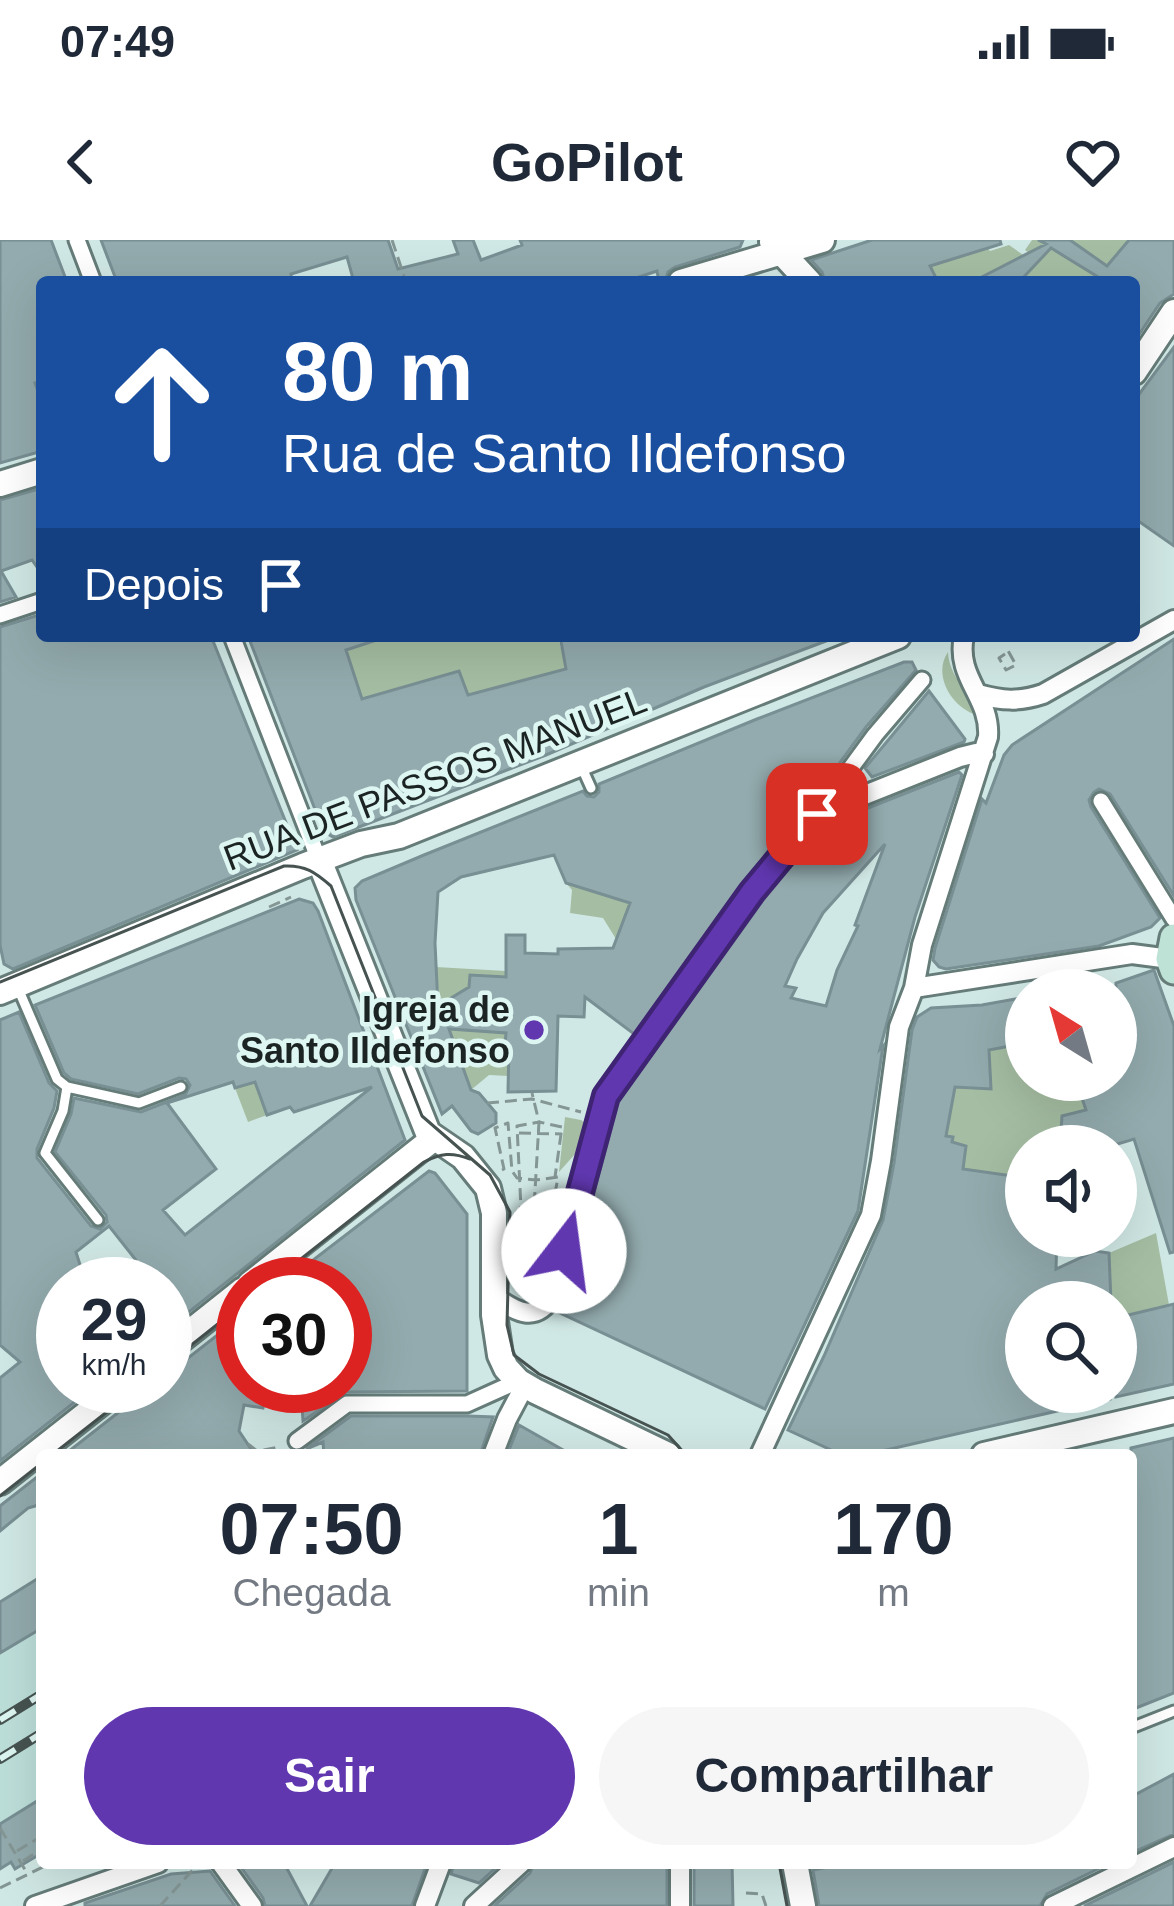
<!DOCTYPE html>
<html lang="pt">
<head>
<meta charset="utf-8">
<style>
	body { margin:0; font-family:Helvetica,sans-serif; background:#f6f6f7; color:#1f2937; height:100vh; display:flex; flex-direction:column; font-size:45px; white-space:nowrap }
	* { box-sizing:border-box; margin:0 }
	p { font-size:39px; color:#747a83 }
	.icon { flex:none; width:66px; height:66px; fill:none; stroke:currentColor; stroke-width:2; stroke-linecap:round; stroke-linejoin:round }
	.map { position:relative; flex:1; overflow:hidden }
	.sheet { position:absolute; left:36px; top:1209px; width:1101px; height:420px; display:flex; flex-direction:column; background:#fff; border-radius:12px; box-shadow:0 12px 48px #0002 }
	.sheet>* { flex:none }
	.top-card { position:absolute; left:36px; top:36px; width:1104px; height:366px; border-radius:12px; box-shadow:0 12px 48px #0002; background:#1a4fa0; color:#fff; overflow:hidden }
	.needle { width:78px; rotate:323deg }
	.buttons { position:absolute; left:1005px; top:729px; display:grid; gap:24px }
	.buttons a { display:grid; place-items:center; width:132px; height:132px; border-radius:50%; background:#fff; box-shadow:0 12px 48px #0002; font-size:60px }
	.speed { position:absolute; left:36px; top:1017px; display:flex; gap:24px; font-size:60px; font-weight:700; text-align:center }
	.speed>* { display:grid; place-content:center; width:156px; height:156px; border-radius:50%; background:#fff; box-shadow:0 12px 48px #0002; line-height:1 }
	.speed small { font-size:30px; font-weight:400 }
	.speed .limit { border:18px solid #d22; background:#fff; color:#111 }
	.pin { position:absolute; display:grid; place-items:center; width:102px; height:102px; color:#fff; margin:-51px; border-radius:24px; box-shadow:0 6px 18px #0006 }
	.me { position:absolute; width:132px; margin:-66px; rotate:15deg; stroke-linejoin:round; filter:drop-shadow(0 0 9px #0008) }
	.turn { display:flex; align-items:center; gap:42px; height:252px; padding:0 48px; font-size:54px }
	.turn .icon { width:156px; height:156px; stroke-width:2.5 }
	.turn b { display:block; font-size:84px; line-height:102px }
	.then { display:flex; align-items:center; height:114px; padding:0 48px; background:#0003; gap:24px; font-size:45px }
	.eta { display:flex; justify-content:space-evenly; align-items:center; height:204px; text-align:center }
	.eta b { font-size:72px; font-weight:700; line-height:84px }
	.button { display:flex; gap:24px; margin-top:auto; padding:24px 48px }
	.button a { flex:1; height:138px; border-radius:72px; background:#6037af; color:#fff; font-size:48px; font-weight:700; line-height:138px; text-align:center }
	.button a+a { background:#f6f6f7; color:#1f2937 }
	.status { display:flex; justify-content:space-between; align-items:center; height:84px; padding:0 60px; background:#fff; direction:ltr }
	.status svg { height:33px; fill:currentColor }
	header { display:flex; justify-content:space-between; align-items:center; height:156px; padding:0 48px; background:#fff; font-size:54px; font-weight:700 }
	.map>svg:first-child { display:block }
	.built { fill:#bddfda }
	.green { fill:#a5bea3; fill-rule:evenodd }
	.building { fill:#93abae; stroke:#788f93; stroke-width:3; fill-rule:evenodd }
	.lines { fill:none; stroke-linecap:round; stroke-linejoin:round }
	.service-casing { stroke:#657c79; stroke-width:15 }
	.pedestrian-casing { stroke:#657c79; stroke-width:21 }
	.minor-casing { stroke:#657c79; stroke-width:24 }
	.tertiary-casing { stroke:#657c79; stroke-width:30 }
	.secondary-casing { stroke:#657c79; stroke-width:33 }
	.path { stroke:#859795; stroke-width:3; stroke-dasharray:12 6; stroke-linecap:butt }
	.service { stroke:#fff; stroke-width:9 }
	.pedestrian { stroke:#fff; stroke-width:15 }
	.minor { stroke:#fff; stroke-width:18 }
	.tertiary { stroke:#fff; stroke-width:24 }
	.secondary { stroke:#bfe2d6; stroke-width:27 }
	.tram { stroke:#465351; stroke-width:3 }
	.rail-casing { stroke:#465351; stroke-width:10 }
	.rail { stroke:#ddf6f2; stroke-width:6; stroke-dasharray:18; stroke-linecap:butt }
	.route-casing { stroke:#3e2472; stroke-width:30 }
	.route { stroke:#6037af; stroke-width:21 }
	.poi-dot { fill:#6037af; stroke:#ddf6f2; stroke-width:4.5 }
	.labels { text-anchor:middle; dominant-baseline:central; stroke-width:9; stroke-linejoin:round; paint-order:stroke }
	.street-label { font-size:36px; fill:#1b2423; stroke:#ddf6f2 }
	.poi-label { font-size:36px; font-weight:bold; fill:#1b2423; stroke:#ddf6f2; text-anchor:end }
</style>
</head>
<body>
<div class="status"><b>07:49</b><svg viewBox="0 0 49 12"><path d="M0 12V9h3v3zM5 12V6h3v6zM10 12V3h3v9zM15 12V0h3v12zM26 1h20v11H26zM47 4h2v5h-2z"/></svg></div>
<header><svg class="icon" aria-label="back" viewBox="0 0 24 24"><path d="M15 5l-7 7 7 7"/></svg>GoPilot<svg class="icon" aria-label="heart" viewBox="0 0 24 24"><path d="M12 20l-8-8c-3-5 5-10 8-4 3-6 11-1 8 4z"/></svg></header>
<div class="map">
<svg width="1174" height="1666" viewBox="0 0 1174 1666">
	<rect width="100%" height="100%" fill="#d0e8e5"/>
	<path class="built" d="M42,1336V1613L15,1629L11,1622L0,1629V1362Z"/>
	<path class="green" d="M1032,0H1040L1048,5L1053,0H1140L1103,33L1106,25L1078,6L1069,19L1099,38L1096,42H1019L991,32L972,42H923L935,37L930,26L987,7L990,11L1009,5L1036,24L1039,20L1025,10Z
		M392,396H558L566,429L468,455L459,431L361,459L345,410Z
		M948,412C949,438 971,452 977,475C952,468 932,435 948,412Z
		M720,538L734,546L718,573L696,559L689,568L681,564L655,638L675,648L663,673L657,672L654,681L626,674L616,699L603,678L570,673L572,650L566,643L639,665L650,639L642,629L666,559L676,564L681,555L685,556L687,550L707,561Z
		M436,727L506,731L505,804L509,805L508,836L489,835L471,850L448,784L452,759L443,763L437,745ZM470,736L497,737L466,790Z
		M1026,803V840H1076L1086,870L1062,877L1060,906H1026V938L980,931L962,934L966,906L952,902L946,896L955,847L989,810Z
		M255,842L267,875L248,882L235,848Z
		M565,877L581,880L588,885L584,904L559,932Z
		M1156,993L1169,1065L1116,1078V1062H1111L1109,1013Z"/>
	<path class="building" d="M0,0H51L67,42H42V141L35,143L42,162V211L0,223Z
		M101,0H388L398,29L458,14L453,0H473L481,20L522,5L520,0H743L740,7L675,27L668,32L665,42H659L657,31L624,42H354L347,17L291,34L293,42H117Z
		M872,0H1000L1001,4L930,26L938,42H825L822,32L811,20Z
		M1038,0H1070L1107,26L1129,0H1174V54L1160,63L1134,102V42H1094L1098,37L1051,8L1019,42H972L1046,4Z
		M1174,107V306L1134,278V161Z
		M42,248V334L32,320L1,331L16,357L0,362V260Z
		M42,374V396H211L297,610L13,729L4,724L0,705V387Z
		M248,396H377V400L346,410L362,459L459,431L468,455L566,429L560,396L834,398L704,447L546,515L333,597L326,593L316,572Z
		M1174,399V656L1110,554L1099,549L1094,552L1089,560L1091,567L1160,678L1151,687L1099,706L946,729L939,727L933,720L935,708L982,559L986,563L1004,515L1012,505Z
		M904,422H912L916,430L866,487L811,562L742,643L634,794L585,757L584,777L558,776L556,851L508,852L509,805H505L506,793L449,789L471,850L479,853L496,873V883L478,894L471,891L452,866L442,874L356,660L355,648L362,641L424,615L583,551L587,556L594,557L599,552V544L757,479ZM554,615L566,643L630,663L613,708L558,709V714L525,713V695H506V737L470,735L469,747L438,766L435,703L438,652L461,637Z
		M929,451L965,499L964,502L872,537L865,528Z
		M959,532L962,535L915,677L880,809L883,806L858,971L765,1169L558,1072L566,1058L618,862L763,660L825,585ZM885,604L855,685L858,686L837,730L826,766L791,758L796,748L785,746L797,719L823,673Z
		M299,659L313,663L318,671L405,900L165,1091V1044H123L143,1029L109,986L76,1012L86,1044H63V1146H95L0,1221V1138L20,1122L0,1105V780L19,772L49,843L57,851L54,868L37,909V918L91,986L100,989L107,982L106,975L55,912L71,874L74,858L141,872L185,855L190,845L186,839L179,838L138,854L71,839L64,833L35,765ZM233,842L235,848L255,842L267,875L290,867L294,872L372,847L185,995L163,970L216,929L167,863Z
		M1154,730L1174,786V1012L1170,1013L1134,899L1111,906H1060L1062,876L1086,870L1076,840H1116V743Z
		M1026,757V803L989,810L991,849L955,847L946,896L953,897L952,902L966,906L963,929L1026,938V996H1057L1056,1029L1095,1011L1109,1013L1111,1062H1026V1152H1109L1110,1159L864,1215H842L788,1190L824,1116L883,980L894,923L912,790L917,777L931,768L982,765Z
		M429,931L435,933L467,974V1151L346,1152L303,1181L302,1166L265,1160L263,1168L244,1165L239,1191L255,1215H64L152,1146H165V1136L243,1075V1146H345V1044H282Z
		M1174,1064V1144L1116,1157V1078Z
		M351,1176H468L493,1177L480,1215H324L323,1202L306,1209Z
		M519,1185L572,1215H507Z
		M1174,1198V1453L1131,1470V1208Z
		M42,1233V1264L28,1268L0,1291V1266Z
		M42,1336V1388L0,1413V1362Z
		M1174,1534V1594L1131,1613V1557Z
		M42,1558V1613L15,1629L11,1622L0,1629V1584Z
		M1174,1622V1666H1084Z
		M238,1623H284L307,1666H265L263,1658Z
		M335,1623H427L412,1666H310Z
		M454,1623H501L479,1643L451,1634Z
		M534,1623H667V1666H494L530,1633Z
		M694,1623H732L733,1666H694Z
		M848,1623H1110L1047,1654L1040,1666H819L813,1630Z
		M210,1631L235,1666H85V1663L171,1634Z"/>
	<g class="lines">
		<defs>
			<path id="service" d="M582,528L591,548
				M17,746L57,839L67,847L139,863L181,847
				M67,847L63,871L45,913L98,980
				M1131,1488L1174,1471"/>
			<path id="pedestrian" d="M77,0L93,42
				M0,375L42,361
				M232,396L319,620
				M1101,561L1174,679
				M817,574L875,495L922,440
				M297,1201L347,1164H467L518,1141"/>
			<path id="minor" d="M978,454C1002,461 1019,462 1043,454L1174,380
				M914,748L1132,714L1170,719
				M495,1057C516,1072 536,1084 553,1055L606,856L752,652L817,574L960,517L976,513L984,514
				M493,1215L507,1179L525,1145
				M760,1215L871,975L881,921L899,787L914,748L922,705L988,497C991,457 955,438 964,396
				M221,1623L252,1666
				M680,1623V1666
				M35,1666L158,1623
				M425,1666L441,1623
				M474,1666L521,1623
				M1053,1666L1174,1607"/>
			<path id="tertiary" d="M772,2L809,42
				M681,42L822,0
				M1134,132L1174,72
				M0,244L42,231
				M319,620L428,893L463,917L488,948L494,973V1075L500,1115L506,1128L518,1141L535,1151L668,1215
				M0,752L303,626L361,604L399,596L898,396
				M250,1044L433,899
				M165,1112L243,1050
				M984,1215L1174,1171
				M0,1242L122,1146
				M795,1623L803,1666"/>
			<path id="secondary" d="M1174,698L1170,719L1174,730"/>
		</defs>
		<use href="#service" class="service-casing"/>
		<use href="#pedestrian" class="pedestrian-casing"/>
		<use href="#minor" class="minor-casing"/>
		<use href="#tertiary" class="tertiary-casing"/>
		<use href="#secondary" class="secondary-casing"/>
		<path class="path" d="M392,0L406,42
			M1005,414L999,418L1006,430L1016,425L1007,409
			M269,667L291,657
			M487,863L532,859L581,872
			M519,893L562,894
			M502,930L504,929L495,888L508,883L512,931L517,938L536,940L558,937L549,987
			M524,980L551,976
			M525,1050L517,886L539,882L562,887L555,937
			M529,1054L539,882L532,853
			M248,1204L257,1211L280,1207
			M0,1588L27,1633
			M17,1611L42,1596
			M23,1621L42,1609
			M0,1648L51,1623
			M746,1653L762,1654L766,1666
			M160,1666L199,1623"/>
		<use href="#service" class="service"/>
		<use href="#pedestrian" class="pedestrian"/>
		<use href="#minor" class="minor"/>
		<use href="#tertiary" class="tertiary"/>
		<use href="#secondary" class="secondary"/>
		<path class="tram" d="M0,742L284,626C305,625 315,632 331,646L422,876L490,935L510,972L507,1085L514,1115L539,1134L668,1195L686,1215
			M269,1044L424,922C441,913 452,912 470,919
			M165,1126L243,1064
			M52,1215L140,1146
			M0,1256L42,1223
			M779,1623L787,1666"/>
		<defs>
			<path id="rail" d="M0,1480L42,1454
				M0,1519L42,1493"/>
		</defs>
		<use href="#rail" class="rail-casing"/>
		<use href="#rail" class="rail"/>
	</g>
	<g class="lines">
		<defs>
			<path id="route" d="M564,1011L606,856L752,652L817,574"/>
		</defs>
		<use href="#route" class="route-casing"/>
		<use href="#route" class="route"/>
	</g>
	<circle class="poi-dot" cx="534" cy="790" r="12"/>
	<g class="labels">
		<g class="street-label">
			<text transform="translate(435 539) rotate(-21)">RUA DE PASSOS MANUEL</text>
		</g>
		<g class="poi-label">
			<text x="510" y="769">Igreja de<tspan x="510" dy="41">Santo Ildefonso</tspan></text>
		</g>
	</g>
</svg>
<div class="buttons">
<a><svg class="needle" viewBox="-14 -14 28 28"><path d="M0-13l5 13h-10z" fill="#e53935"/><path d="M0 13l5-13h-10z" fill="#747a83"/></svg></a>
<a><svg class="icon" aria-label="sound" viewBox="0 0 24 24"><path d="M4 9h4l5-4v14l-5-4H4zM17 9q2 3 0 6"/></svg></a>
<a><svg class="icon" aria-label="search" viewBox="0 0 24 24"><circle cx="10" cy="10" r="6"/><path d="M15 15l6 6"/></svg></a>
</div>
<div class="speed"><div>29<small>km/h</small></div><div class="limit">30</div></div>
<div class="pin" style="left:817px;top:574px;background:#d93025"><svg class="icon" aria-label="arrive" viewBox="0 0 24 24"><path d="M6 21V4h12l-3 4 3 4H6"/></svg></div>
<svg class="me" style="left:564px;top:1011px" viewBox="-20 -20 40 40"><circle r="19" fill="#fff"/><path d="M0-13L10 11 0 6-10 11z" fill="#6037af"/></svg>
<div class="top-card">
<div class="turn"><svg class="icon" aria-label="ahead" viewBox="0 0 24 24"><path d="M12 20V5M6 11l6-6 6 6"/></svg><div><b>80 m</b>Rua de Santo Ildefonso</div></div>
<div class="then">Depois<svg class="icon" aria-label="arrive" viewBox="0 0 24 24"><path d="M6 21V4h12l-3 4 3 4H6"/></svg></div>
</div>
<section class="sheet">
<div class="eta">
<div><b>07:50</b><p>Chegada</p></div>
<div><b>1</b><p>min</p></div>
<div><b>170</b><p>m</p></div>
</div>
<div class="button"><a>Sair</a><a>Compartilhar</a></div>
</section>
</div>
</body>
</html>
